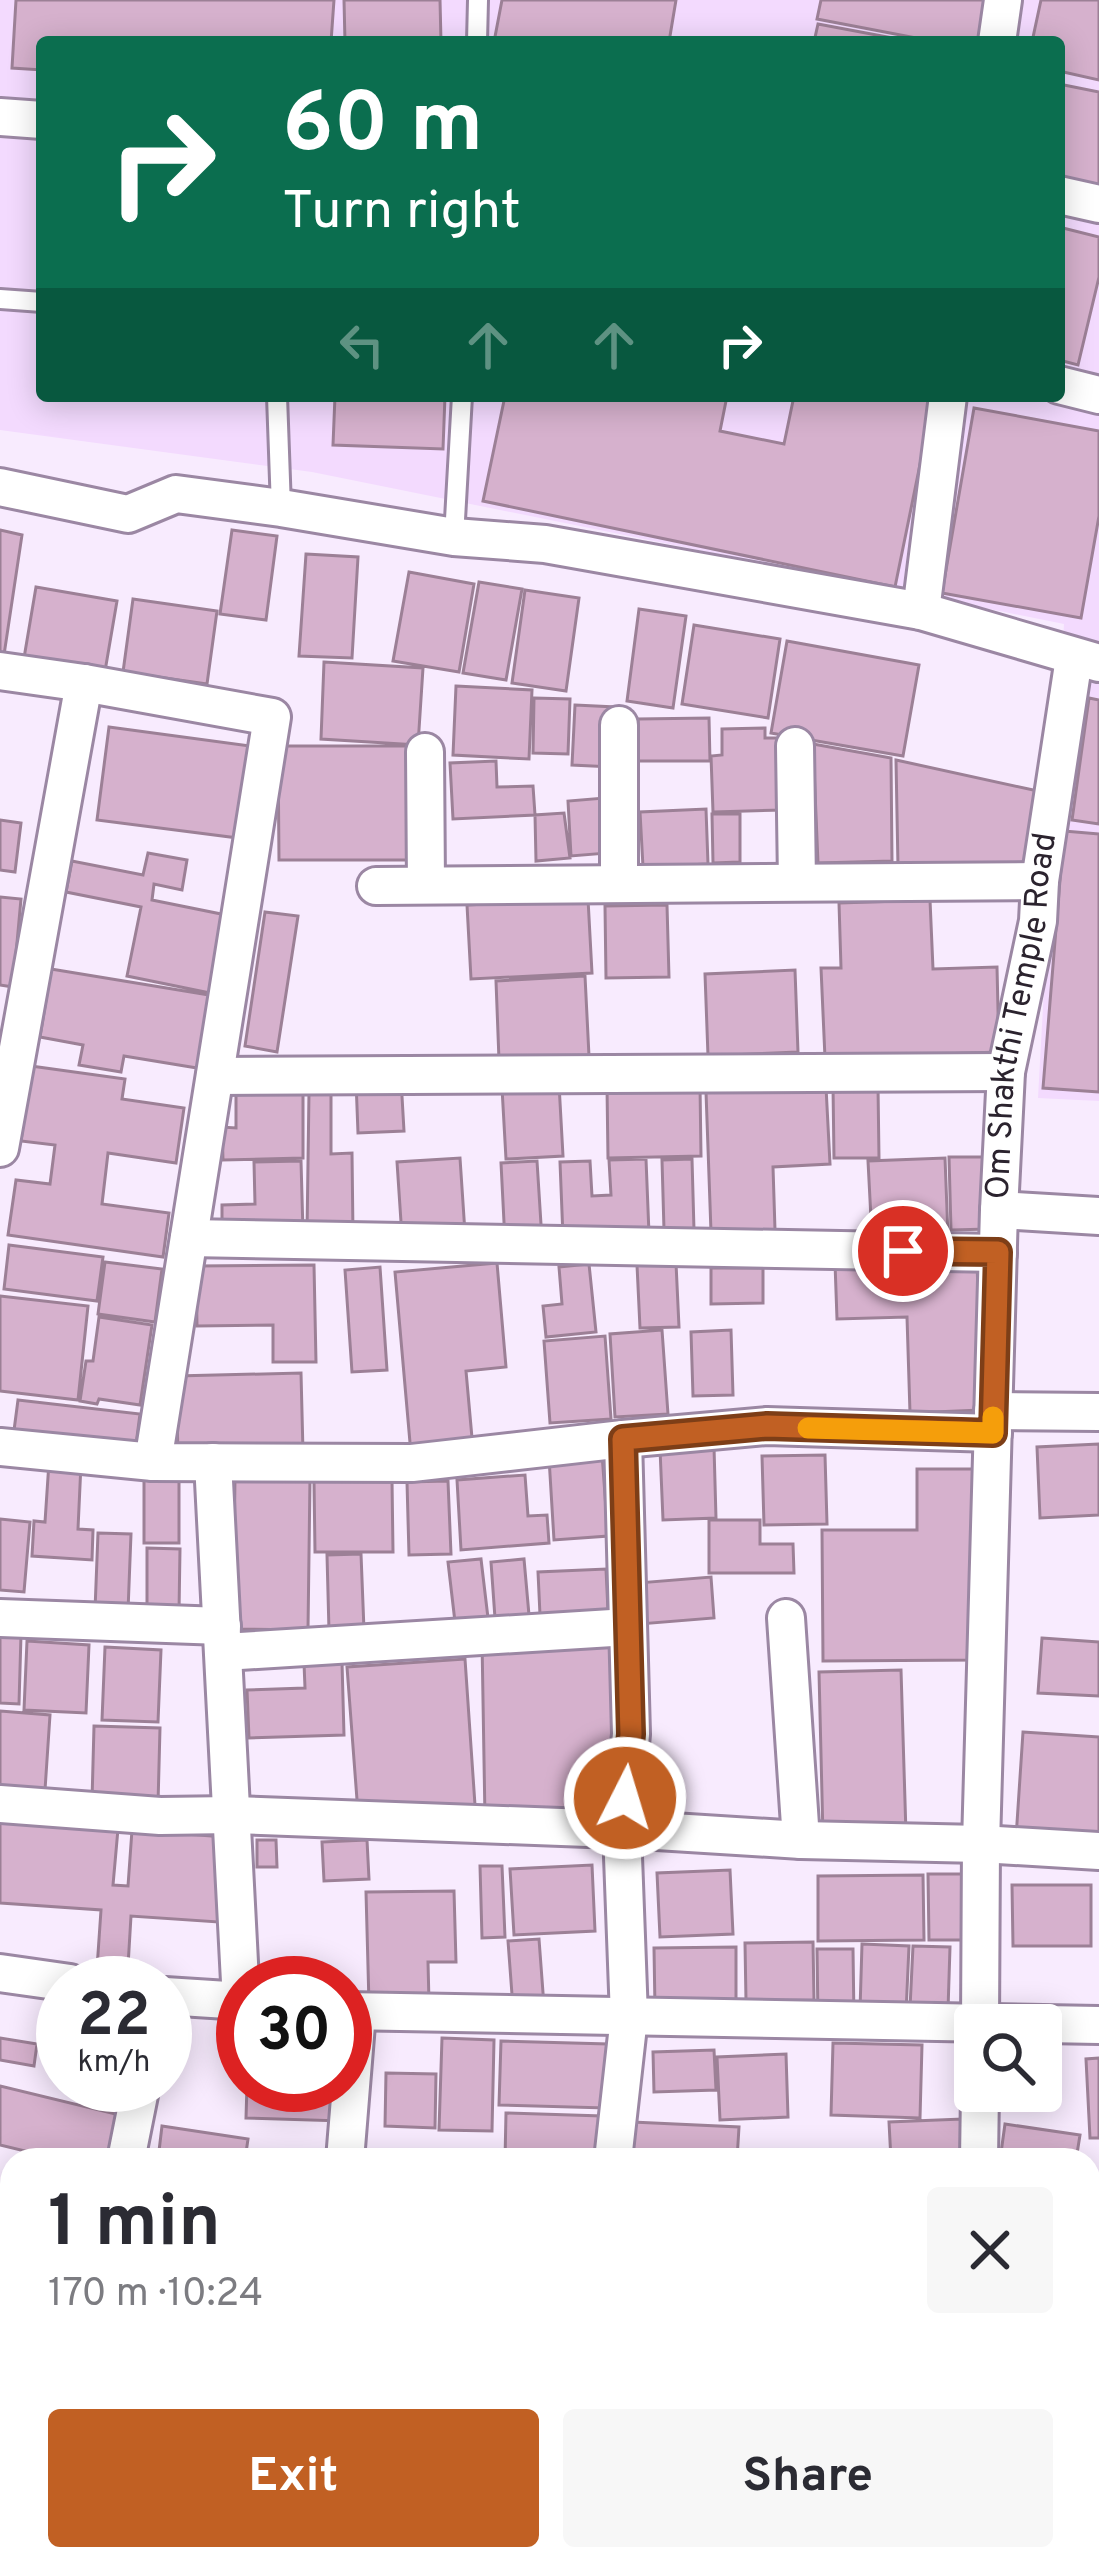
<!DOCTYPE html>
<html lang="en">
<head>
<meta charset="utf-8">
<style>
	body { margin:0; font-family:Overpass,sans-serif; background:#f7f7f7; color:#2b2b33; height:100vh; display:flex; flex-direction:column; font-size:45px; white-space:nowrap }
	* { box-sizing:border-box; margin:0 }
	p { font-size:39px; color:#7c7c81 }
	.icon { flex:none; width:66px; height:66px; fill:none; stroke:currentColor; stroke-width:2; stroke-linecap:round; stroke-linejoin:round }
	.map { position:relative; flex:1; overflow:hidden }
	.drawer { position:absolute; left:0px; top:2148px; width:1101px; height:423px; display:flex; flex-direction:column; background:#fff; border-radius:36px 36px 0 0; box-shadow:0 6px 30px #0003 }
	.drawer>* { flex:none }
	.banner { position:absolute; left:36px; top:36px; width:1029px; height:366px; border-radius:12px; box-shadow:0 6px 30px #0003; background:#0b6e4f; color:#fff; overflow:hidden }
	.controls { position:absolute; left:954px; top:2004px; display:grid; gap:24px }
	.controls a { display:grid; place-items:center; width:108px; height:108px; border-radius:12px; background:#fff; box-shadow:0 6px 30px #0003; font-size:60px }
	.speed { position:absolute; left:36px; top:1956px; display:flex; gap:24px; font-size:60px; font-weight:700; text-align:center }
	.speed>* { display:grid; place-content:center; width:156px; height:156px; border-radius:50%; background:#fff; box-shadow:0 6px 30px #0003; line-height:1 }
	.speed small { font-size:30px; font-weight:400 }
	.speed .limit { border:18px solid #d22; background:#fff; color:#111 }
	.pin { position:absolute; display:grid; place-items:center; width:102px; height:102px; color:#fff; margin:-51px; border:6px solid #fff; border-radius:50%; box-shadow:0 3px 12px #0007 }
	.me { position:absolute; width:132px; margin:-66px; rotate:5deg; stroke-linejoin:round; filter:drop-shadow(0 0 9px #0008) }
	.turn { display:flex; align-items:center; gap:42px; height:252px; padding:0 48px; font-size:54px }
	.turn .icon { width:156px; height:156px; stroke-width:2.5 }
	.turn b { display:block; font-size:84px; line-height:102px }
	.lanes { display:flex; align-items:center; height:114px; padding:0 48px; background:#0003; justify-content:center; gap:60px; direction:ltr }
	.lanes .off { opacity:.35 }
	.round { display:grid; place-items:center; flex:none; width:126px; height:126px; border-radius:12px; background:#f7f7f7 }
	.head { display:flex; align-items:center; justify-content:space-between; height:204px; padding:0 48px }
	h1 { font-size:72px; font-weight:700; line-height:90px }
	.primary-button { display:flex; gap:24px; margin-top:auto; padding:24px 48px }
	.primary-button a { flex:1; height:138px; border-radius:12px; background:#c16023; color:#fff; font-size:48px; font-weight:700; line-height:138px; text-align:center }
	.primary-button a+a { background:#f7f7f7; color:#2b2b33 }
	.map>svg:first-child { display:block }
	.built { fill:#f3dafe; fill-rule:evenodd }
	.building { fill:#d6b1cd; stroke:#9c8096; stroke-width:3 }
	.lines { fill:none; stroke-linecap:round; stroke-linejoin:round }
	.service-casing { stroke:#9b87a3; stroke-width:24 }
	.minor-casing { stroke:#9b87a3; stroke-width:42 }
	.service { stroke:#fff; stroke-width:18 }
	.minor { stroke:#fff; stroke-width:36 }
	.route-casing { stroke:#7d3e17; stroke-width:30 }
	.route { stroke:#c16023; stroke-width:21 }
	.slow { stroke:#f59e0b; stroke-width:21 }
	.labels { text-anchor:middle; dominant-baseline:central; stroke-width:10; stroke-linejoin:round; paint-order:stroke }
	.street-label { font-size:33px; fill:#2b232e; stroke:#f8ebfe }
</style>
</head>
<body>
<div class="map">
<svg width="1099" height="2570" viewBox="0 0 1099 2570">
	<rect width="100%" height="100%" fill="#f8ebfe"/>
	<path class="built" d="M0,0H1099V1101L1038,1098L1064,624L312,472L0,430ZM42,42H1059V396H42Z"/>
	<path class="building" d="M16,0H334L331,42H42V70L12,68Z
		M344,0H440L441,42H345Z
		M502,0H676L669,42H494Z
		M821,0H986L979,42H937L817,19Z
		M1041,0H1099V80L1059,71V42H1032Z
		M818,24L914,42H814Z
		M1059,84L1099,92V195L1059,187Z
		M1059,227L1099,237V277L1078,365L1059,360Z
		M335,396H445L443,449L333,445Z
		M505,396H727L720,431L784,444L794,396H934L895,587L483,501Z
		M974,408L1099,431V516L1081,618L942,593Z
		M0,530L22,535L4,655L0,654Z
		M232,530L277,536L266,620L220,614Z
		M306,554L358,557L352,658L299,656Z
		M409,572L474,584L459,672L393,661Z
		M479,582L522,589L506,680L463,673Z
		M36,587L117,601L104,677L23,664Z
		M525,590L579,598L566,691L512,683Z
		M133,599L217,611L207,684L123,672Z
		M639,609L686,616L673,708L627,701Z
		M694,625L780,639L768,718L682,704Z
		M787,641L919,665L903,756L771,733Z
		M324,662L423,668L418,745L321,739Z
		M456,686L532,690L529,759L453,755Z
		M534,698L570,699L568,754L533,753Z
		M1089,698L1099,700V824L1072,820Z
		M575,705L615,707L612,767L572,765Z
		M709,718L710,761H638V719Z
		M109,727L250,746L238,838L97,820Z
		M765,728V738H781L783,810L713,812L711,756L722,755V729Z
		M813,744L891,758L892,861L818,863Z
		M278,746H414V860H279Z
		M896,760L1047,793L1037,870L898,867Z
		M496,761L497,787L533,786L535,815L453,819L450,763Z
		M604,798L608,853L571,856L568,801Z
		M706,809L708,864L643,867L640,812Z
		M564,813L570,858L536,861L535,815Z
		M712,814H740V862L713,863Z
		M0,820L21,823L15,872L0,870Z
		M1064,831L1099,834V1092L1043,1088Z
		M148,853L187,860L182,890L154,884L152,900L226,915L210,993L127,976L141,907L66,892L72,861L143,875Z
		M0,897L21,899L13,987L0,985Z
		M588,899L592,973L471,979L467,905Z
		M930,900L933,969L997,967L999,1052L825,1058L821,968H841L839,903Z
		M667,905L669,977L606,978L605,906Z
		M265,912L298,916L277,1052L245,1046Z
		M51,969L209,995L197,1068L124,1056L121,1072L79,1065L83,1045L40,1037Z
		M795,970L798,1052L708,1056L705,974Z
		M585,976L589,1056L499,1060L496,981Z
		M31,1066L125,1079L122,1099L184,1108L176,1163L108,1153L102,1204L169,1213L163,1257L8,1235L16,1180L50,1184L55,1145L21,1141Z
		M401,1079L404,1131L358,1133L356,1081Z
		M559,1084L563,1156L506,1159L502,1088Z
		M700,1085L701,1156L608,1158L607,1087Z
		M833,1086H878L879,1158H834Z
		M826,1087L830,1164L773,1167L775,1230L711,1232L706,1092Z
		M236,1091H303V1158L223,1160L222,1127L236,1128Z
		M309,1092H331V1154L352,1153L353,1234H307Z
		M949,1157H987L989,1229L951,1230Z
		M460,1158L465,1233L402,1237L397,1162Z
		M945,1158L948,1236L872,1238L868,1161Z
		M646,1159L649,1234L563,1237L560,1162L590,1161L592,1196L611,1195L609,1160Z
		M692,1159L694,1230H664L662,1160Z
		M301,1161L303,1232L222,1234V1205L255,1204L254,1162Z
		M537,1161L542,1240L505,1242L501,1163Z
		M9,1245L103,1257L97,1301L4,1289Z
		M977,1259L981,1410L910,1413L907,1317L837,1319L835,1263Z
		M105,1262L162,1269L155,1322L98,1314Z
		M497,1263L506,1367L466,1371L473,1449L411,1454L395,1272Z
		M676,1263L679,1327L640,1328L637,1265Z
		M589,1264L596,1332L546,1337L543,1306L562,1304L559,1267Z
		M314,1265L316,1362H273V1325L197,1326L196,1266Z
		M380,1267L387,1370L352,1372L345,1270Z
		M711,1268H763V1303L711,1304Z
		M0,1296L88,1306L78,1400L0,1391Z
		M99,1317L152,1325L140,1405L99,1399L97,1404L80,1401L86,1361H93Z
		M662,1330L668,1414L615,1417L610,1334Z
		M731,1330L733,1395L693,1396L691,1332Z
		M605,1336L611,1419L550,1423L544,1341Z
		M301,1373L303,1452L178,1455L176,1376Z
		M18,1400L140,1414L135,1452L13,1438Z
		M1099,1444V1515L1040,1518L1037,1447Z
		M714,1447L716,1518L663,1520L660,1449Z
		M602,1454L608,1536L554,1540L549,1458Z
		M825,1455L827,1524L764,1525L762,1456Z
		M49,1462L81,1464L78,1529L93,1530L92,1560L32,1556L34,1521L45,1522Z
		M917,1469H977L979,1660L823,1661L822,1530H917Z
		M144,1470H179V1543H144Z
		M525,1475L528,1516L547,1515L549,1543L461,1550L457,1480Z
		M235,1477L310,1478L308,1630L233,1629Z
		M392,1480L393,1552H315L314,1481Z
		M448,1481L451,1554L409,1555L407,1482Z
		M0,1519L30,1522L24,1592L0,1590Z
		M709,1520H760V1544H793L794,1573H709Z
		M98,1533L131,1534L128,1611L95,1610Z
		M147,1548L180,1549L179,1612H147Z
		M361,1554L364,1630L329,1631L327,1555Z
		M481,1559L488,1618L455,1622L448,1562Z
		M524,1559L529,1615L495,1618L491,1562Z
		M606,1569L608,1611L540,1615L538,1572Z
		M711,1577L714,1618L640,1624L637,1583Z
		M0,1634L21,1635L19,1704L0,1703Z
		M614,1638L618,1817L485,1819L482,1640Z
		M1042,1638L1099,1642V1696L1038,1693Z
		M27,1641L89,1645L86,1713L24,1710Z
		M105,1647L161,1650L158,1722L102,1720Z
		M465,1659L475,1805L358,1813L347,1667Z
		M342,1662L344,1735L249,1738L247,1690L305,1688L304,1663Z
		M901,1670L906,1834L823,1837L819,1672Z
		M0,1711L50,1715L45,1790L0,1787Z
		M94,1726L160,1728L158,1804L92,1801Z
		M1023,1732L1099,1737V1844L1016,1838Z
		M0,1820L118,1829L113,1885L128,1886L132,1830L225,1837L218,1922L131,1916L127,1983H96L101,1910L0,1903Z
		M257,1840H276L277,1867H257Z
		M367,1840L369,1879L324,1881L322,1842Z
		M592,1865L595,1931L514,1935L510,1869Z
		M480,1866H502L505,1937L482,1938Z
		M730,1870L733,1934L660,1937L657,1873Z
		M928,1874H976V1940H929Z
		M923,1875L924,1940L818,1941V1876Z
		M1012,1885H1091V1946H1013Z
		M454,1891L456,1962H428L429,2002L369,2004L366,1892Z
		M539,1939L544,2006L513,2008L508,1941Z
		M813,1942L814,2000L746,2001L745,1943Z
		M862,1944L909,1946L906,2013L860,2010Z
		M913,1946L950,1947L948,2010L910,2008Z
		M736,1947V2008L655,2009L654,1948Z
		M817,1949H853L854,2019H818Z
		M52,2010L63,2011V2063L47,2062Z
		M0,2038L37,2044L34,2066L0,2060Z
		M442,2038L494,2040L492,2131L439,2130Z
		M501,2041L608,2044L606,2108L499,2105Z
		M833,2043L922,2045L920,2118L831,2115Z
		M714,2050L716,2090L654,2092L653,2052Z
		M786,2054L788,2117L720,2120L717,2057Z
		M1099,2058V2138H1090L1086,2059Z
		M386,2073L436,2074L435,2128L385,2126Z
		M247,2085H343L342,2121L246,2118Z
		M0,2086L124,2116L114,2160H62L0,2145Z
		M506,2113L602,2116L600,2160H505Z
		M962,2119L964,2160H891L889,2122Z
		M632,2122L739,2127L737,2160H630Z
		M1005,2124L1080,2135L1076,2160H1000Z
		M162,2126L248,2139L245,2160H221L159,2151Z
		M0,2189L12,2191V2233L0,2230Z
		M12,2259V2331L0,2328V2304Z
		M1091,2362H1099V2436H1090Z
		M0,2469L12,2470V2517L0,2515Z
		M65,2559H103V2570H65Z
		M112,2559H173L172,2570H112Z
		M327,2559H386V2570H327Z
		M408,2559H459L460,2570H409Z
		M670,2559H753V2570H670Z
		M795,2559H882V2570H794Z
		M1018,2564L1099,2565V2570H1018Z"/>
	<g class="lines">
		<defs>
			<path id="service" d="M477,42L478,0
				M0,299L42,302
				M277,396L281,508
				M454,537L462,396"/>
			<g id="minor">
				<path d="M997,42L1003,0"/>
				<path d="M0,117L42,120"/>
				<path d="M1059,195L1099,204"/>
				<path d="M1059,385L1099,395"/>
				<path d="M0,487L128,514L176,494L281,508L454,537L545,544L921,611L1099,663"/>
				<path d="M921,611L948,396"/>
				<path d="M0,671L84,683L272,717L153,1462"/>
				<path d="M619,725V884"/>
				<path d="M795,746L797,882"/>
				<path d="M425,752L426,885"/>
				<path d="M376,886L1040,881"/>
				<path d="M215,1076L1006,1072"/>
				<path d="M0,1148L84,683"/>
				<path d="M999,1210L1099,1216"/>
				<path d="M189,1238L998,1253"/>
				<path d="M993,1411L1099,1412"/>
				<path d="M0,1447L153,1462L412,1463L623,1439L767,1426L993,1433"/>
				<path d="M213,1462L241,2001"/>
				<path d="M0,1618L222,1626"/>
				<path d="M786,1618L801,1840"/>
				<path d="M224,1652L628,1627"/>
				<path d="M0,1804L160,1816L233,1815L641,1830L801,1840L981,1844L1099,1851"/>
				<path d="M0,1973L70,1983"/>
				<path d="M165,1996L243,2001"/>
				<path d="M345,2011L1099,2025"/>
				<path id="s1" d="M980,2025L981,1844L999,1210L1006,1072L1038,921L1040,881L1074,658"/>
				<path d="M126,2160L141,2085"/>
				<path d="M345,2160L357,2012"/>
				<path d="M613,2160L629,2017L622,1830L631,1734L623,1439"/>
				<path d="M979,2160L980,2091"/>
				<path d="M1089,2232H1099"/>
				<path d="M0,2393L12,2396"/>
				<path d="M1089,2460L1099,2461"/>
				<path d="M31,2570L32,2559"/>
				<path d="M570,2570L571,2559"/>
				<path d="M762,2570V2559"/>
				<path d="M952,2570V2559"/>
			</g>
		</defs>
		<use href="#service" class="service-casing"/>
		<use href="#minor" class="minor-casing"/>
		<use href="#service" class="service"/>
		<use href="#minor" class="minor"/>
	</g>
	<g class="lines">
		<defs>
			<path id="route" d="M625,1798L631,1734L623,1439L767,1426L993,1433L998,1252L903,1251"/>
		</defs>
		<use href="#route" class="route-casing"/>
		<use href="#route" class="route"/>
		<path class="slow" d="M808,1428L993,1433V1417"/>
	</g>
	<g class="labels">
		<g class="street-label">
			<text stroke="none"><textPath href="#s1" startOffset="1011">Om Shakthi Temple Road</textPath></text>
		</g>
	</g>
</svg>
<div class="controls">
<a><svg class="icon" aria-label="search" viewBox="0 0 24 24"><circle cx="10" cy="10" r="6"/><path d="M15 15l6 6"/></svg></a>
</div>
<div class="speed"><div>22<small>km/h</small></div><div class="limit">30</div></div>
<div class="pin" style="left:903px;top:1251px;background:#d93025"><svg class="icon" aria-label="arrive" viewBox="0 0 24 24"><path d="M6 21V4h12l-3 4 3 4H6"/></svg></div>
<svg class="me" style="left:625px;top:1798px" viewBox="-20 -20 40 40"><circle r="17" fill="#c16023" stroke="#fff" stroke-width="3"/><path d="M0-11L8 9 0 5-8 9z" fill="#fff"/></svg>
<div class="banner">
<div class="turn"><svg class="icon" aria-label="right" viewBox="0 0 24 24"><path d="M7 20v-9h11M14 6l5 5-5 5"/></svg><div><b>60 m</b>Turn right</div></div>
<div class="lanes"><svg class="icon off" aria-label="left" viewBox="0 0 24 24"><path d="M17 20v-9H6M10 6l-5 5 5 5"/></svg><svg class="icon off" aria-label="ahead" viewBox="0 0 24 24"><path d="M12 20V5M6 11l6-6 6 6"/></svg><svg class="icon off" aria-label="ahead" viewBox="0 0 24 24"><path d="M12 20V5M6 11l6-6 6 6"/></svg><svg class="icon" aria-label="right" viewBox="0 0 24 24"><path d="M7 20v-9h11M14 6l5 5-5 5"/></svg></div>
</div>
<section class="drawer">
<div class="head"><div><h1>1 min</h1><p>170 m · 10:24</p></div><a class="round"><svg class="icon" aria-label="close" viewBox="0 0 24 24"><path d="M6 6l12 12M18 6L6 18"/></svg></a></div>
<div class="primary-button"><a>Exit</a><a>Share</a></div>
</section>
</div>
</body>
</html>
